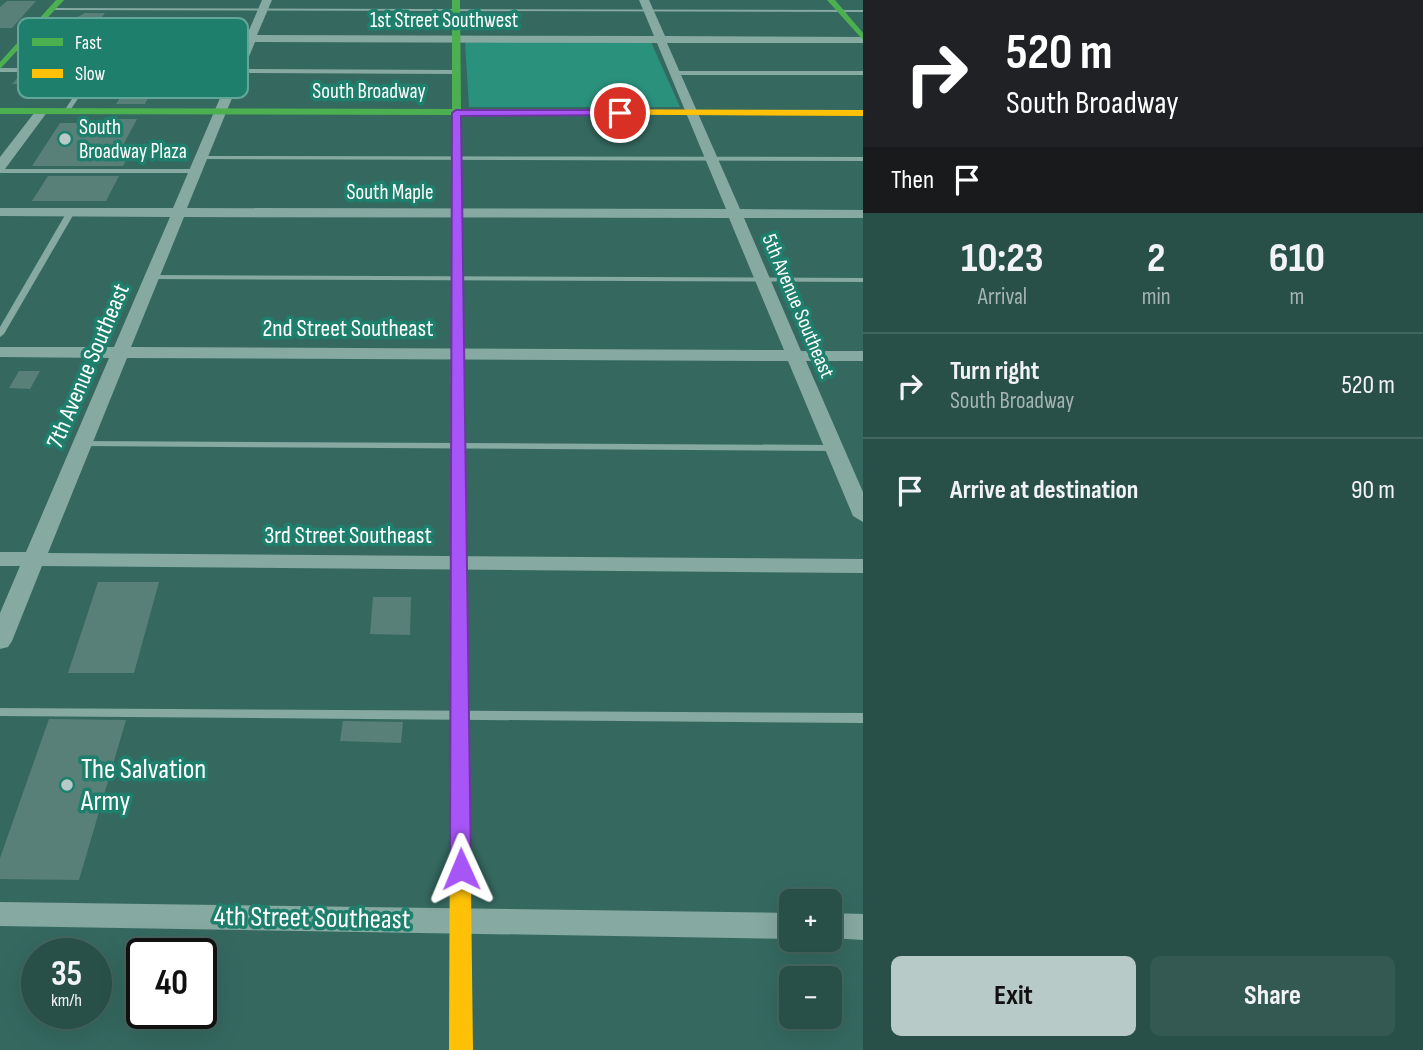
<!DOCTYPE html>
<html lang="en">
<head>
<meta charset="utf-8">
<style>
	body { margin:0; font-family:"Sofia Sans Condensed",sans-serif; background:#345952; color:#f1f3f6; height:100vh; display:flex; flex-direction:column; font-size:26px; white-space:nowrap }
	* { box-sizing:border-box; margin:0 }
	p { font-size:23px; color:#a5b5b4 }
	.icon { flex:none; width:38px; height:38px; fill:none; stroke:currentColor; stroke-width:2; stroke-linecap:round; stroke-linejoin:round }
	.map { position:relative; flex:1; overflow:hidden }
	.details { display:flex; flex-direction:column; background:#284f48; width:560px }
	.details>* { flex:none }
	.top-card { background:#202124; color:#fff; overflow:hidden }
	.tools { position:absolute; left:779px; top:889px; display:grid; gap:14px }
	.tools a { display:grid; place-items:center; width:63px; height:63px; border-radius:10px; background:#284f48; box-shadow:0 7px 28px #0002,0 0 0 2px #446660; font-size:35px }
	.speed { position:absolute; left:21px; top:938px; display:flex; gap:14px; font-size:35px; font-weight:700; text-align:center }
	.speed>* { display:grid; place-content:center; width:91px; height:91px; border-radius:50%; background:#284f48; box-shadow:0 7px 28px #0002,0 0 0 2px #446660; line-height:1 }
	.speed small { font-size:18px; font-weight:400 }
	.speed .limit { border:4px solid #111; border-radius:10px; background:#fff; color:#111 }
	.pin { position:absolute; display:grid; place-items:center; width:60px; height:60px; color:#fff; margin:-30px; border:4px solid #fff; border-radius:50%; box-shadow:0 2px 7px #0007 }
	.me { position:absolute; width:77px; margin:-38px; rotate:359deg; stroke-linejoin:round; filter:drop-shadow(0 0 5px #0008) }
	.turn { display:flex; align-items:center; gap:24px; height:147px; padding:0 28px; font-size:32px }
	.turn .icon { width:91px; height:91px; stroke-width:2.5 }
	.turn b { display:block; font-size:49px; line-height:60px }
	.then { display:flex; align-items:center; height:66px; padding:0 28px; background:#0003; gap:14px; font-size:26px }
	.eta { display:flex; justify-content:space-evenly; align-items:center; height:119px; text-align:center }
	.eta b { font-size:42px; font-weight:700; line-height:49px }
	.button { display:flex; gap:14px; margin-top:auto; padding:14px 28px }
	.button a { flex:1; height:80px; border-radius:10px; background:#b8cac7; color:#111; font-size:28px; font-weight:700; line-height:80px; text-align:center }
	.button a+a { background:#345952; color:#f1f3f6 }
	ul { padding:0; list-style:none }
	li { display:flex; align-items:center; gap:21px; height:105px; padding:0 28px; border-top:2px solid #446660 }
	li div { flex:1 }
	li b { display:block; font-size:26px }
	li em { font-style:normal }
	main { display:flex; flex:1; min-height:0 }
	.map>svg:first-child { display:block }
	.green { fill:#2a917d }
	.building { fill:#587f78 }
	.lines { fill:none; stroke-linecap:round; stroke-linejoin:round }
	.lane { fill:#86a9a2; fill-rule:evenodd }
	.street { fill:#86a9a2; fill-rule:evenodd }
	.fast { fill:#4caf50; fill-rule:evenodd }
	.slow { fill:#ffc107; fill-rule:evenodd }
	.route { fill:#a855f7; stroke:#6d37a1; stroke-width:2 }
	.poi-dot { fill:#b8cac7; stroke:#1f7f6d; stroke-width:2.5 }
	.labels { text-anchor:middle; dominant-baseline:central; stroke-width:7; stroke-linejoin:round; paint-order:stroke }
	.far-street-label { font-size:21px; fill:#fff; stroke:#1f7f6d }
	.far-poi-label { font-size:21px; fill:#fff; stroke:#1f7f6d; text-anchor:start }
	.street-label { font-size:24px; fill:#fff; stroke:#1f7f6d }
	.near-poi-label { font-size:28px; fill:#fff; stroke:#1f7f6d; text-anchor:start }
	.near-street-label { font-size:28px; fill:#fff; stroke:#1f7f6d }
	.key { fill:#1f7f6d; stroke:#62a599; stroke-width:2 }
	.key-label { font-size:19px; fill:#fff }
</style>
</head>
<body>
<main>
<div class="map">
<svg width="863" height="1050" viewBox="0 0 863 1050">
	<rect width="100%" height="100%" fill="#356960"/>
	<path class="green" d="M465,42H651L680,107H469Z"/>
	<path class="building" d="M7,1H36L12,28H0V7Z
		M85,13H105L93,29H55Z
		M20,75H85L79,83L12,84Z
		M133,78H157L145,104H116Z
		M106,119H137L120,151H126L123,155H129L123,166H32L60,123H103Z
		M48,176H119L106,201H32Z
		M19,371H40L30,389L9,388Z
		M98,582H159L134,673H68Z
		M373,597H411L410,635L370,634Z
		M49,719L126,720L79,880L0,879V858Z
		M343,721L403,722L401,743L340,741Z"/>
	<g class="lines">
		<path class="lane" d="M50,8L863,10V12L52,10Z
			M0,68L456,70L459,72L456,74L96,72L69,112L67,113L64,111L90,72H0Z
			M863,71V75H675L672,73L675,71Z
			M201,156L863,157V161L199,159L198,158Z
			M0,169H196L199,171L196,173H0Z
			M68,210L75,212L4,334L0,337V327Z
			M148,275L863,278V282L151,279H148Z
			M82,441L834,445L839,448L834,451L79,446L77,444L79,442Z
			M0,708L863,713V723L0,716Z"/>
		<path class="street" d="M262,0H272L257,35L654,36L639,0H649L665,36L863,37V43H667L740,209L863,210V218H744L801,351H863V361H806L863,492V522L853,516L788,361L127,358L48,553L863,559V573L42,566L12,641L8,647L0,649V613L20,566H0V552H26L109,358L0,357V347H114L170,217L0,216V208H173L244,42L25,41L20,38L25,35H247ZM255,42L657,43L726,209L187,208ZM184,217L729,218L784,350L131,347Z
			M38,108L48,111L5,169L0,170V157Z
			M0,902L791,913V939L0,926Z
			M830,913L863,914V940L830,938Z"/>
		<path class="fast" d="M56,0H64L0,69V62Z
			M452,0H460L461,109H491L496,112L491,115H461L467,572L459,577L451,572L452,115L0,114V108L452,109Z
			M827,0H835L863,33V40Z"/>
		<path class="slow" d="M491,109L863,110V116L488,114L486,112Z
			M459,567L467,572L473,1050H449L451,572Z"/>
	</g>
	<path class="route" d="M456,110H620L624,113L620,115L461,116L471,869L468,875L461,878L453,875L450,869L452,113Z"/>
	<g class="poi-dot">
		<circle cx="65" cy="139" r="7"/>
		<circle cx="67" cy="785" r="7"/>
	</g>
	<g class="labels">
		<g class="far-street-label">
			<text x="444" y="20">1st Street Southwest</text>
			<text x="369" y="91">South Broadway</text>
			<text x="390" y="192">South Maple</text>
			<text transform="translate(798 306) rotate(67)">5th Avenue Southeast</text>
		</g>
		<g class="far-poi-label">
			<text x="79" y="127">South<tspan x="79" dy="24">Broadway Plaza</tspan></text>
		</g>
		<g class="street-label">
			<text x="348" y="328">2nd Street Southeast</text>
			<text transform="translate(88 366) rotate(-67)">7th Avenue Southeast</text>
			<text x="348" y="535">3rd Street Southeast</text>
		</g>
		<g class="near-poi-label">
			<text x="81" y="769">The Salvation<tspan x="81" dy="32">Army</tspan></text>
		</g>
		<g class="near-street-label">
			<text transform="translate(312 918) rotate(1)">4th Street Southeast</text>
		</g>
	</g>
	<rect x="18" y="18" width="230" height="80" rx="10" class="key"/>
	<rect x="32" y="38" width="31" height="8" fill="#4caf50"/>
	<rect x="32" y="69" width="31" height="9" fill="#ffc107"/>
	<g class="key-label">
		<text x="75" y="49">Fast</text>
		<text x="75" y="80">Slow</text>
	</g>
</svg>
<div class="tools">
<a>+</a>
<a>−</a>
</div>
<div class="speed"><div>35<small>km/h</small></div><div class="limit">40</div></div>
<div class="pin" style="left:620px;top:113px;background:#d93025"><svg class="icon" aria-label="arrive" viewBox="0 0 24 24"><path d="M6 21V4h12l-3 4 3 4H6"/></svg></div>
<svg class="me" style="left:461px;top:869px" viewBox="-20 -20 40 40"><path d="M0-17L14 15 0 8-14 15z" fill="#a855f7" stroke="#fff" stroke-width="4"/></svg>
</div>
<section class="details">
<div class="top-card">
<div class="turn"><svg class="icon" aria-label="right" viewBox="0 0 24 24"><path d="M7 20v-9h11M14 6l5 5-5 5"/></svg><div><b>520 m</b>South Broadway</div></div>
<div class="then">Then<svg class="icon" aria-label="arrive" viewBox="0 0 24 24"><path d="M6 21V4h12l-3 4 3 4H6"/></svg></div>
</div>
<div class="eta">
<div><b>10:23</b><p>Arrival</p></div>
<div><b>2</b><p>min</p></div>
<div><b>610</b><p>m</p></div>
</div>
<ul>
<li><svg class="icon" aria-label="right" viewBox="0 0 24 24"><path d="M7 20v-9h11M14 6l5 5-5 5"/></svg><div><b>Turn right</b><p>South Broadway</p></div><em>520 m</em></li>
<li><svg class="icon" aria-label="arrive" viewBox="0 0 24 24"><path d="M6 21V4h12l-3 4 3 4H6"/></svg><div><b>Arrive at destination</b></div><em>90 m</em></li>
</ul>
<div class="button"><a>Exit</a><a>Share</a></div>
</section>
</main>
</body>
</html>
